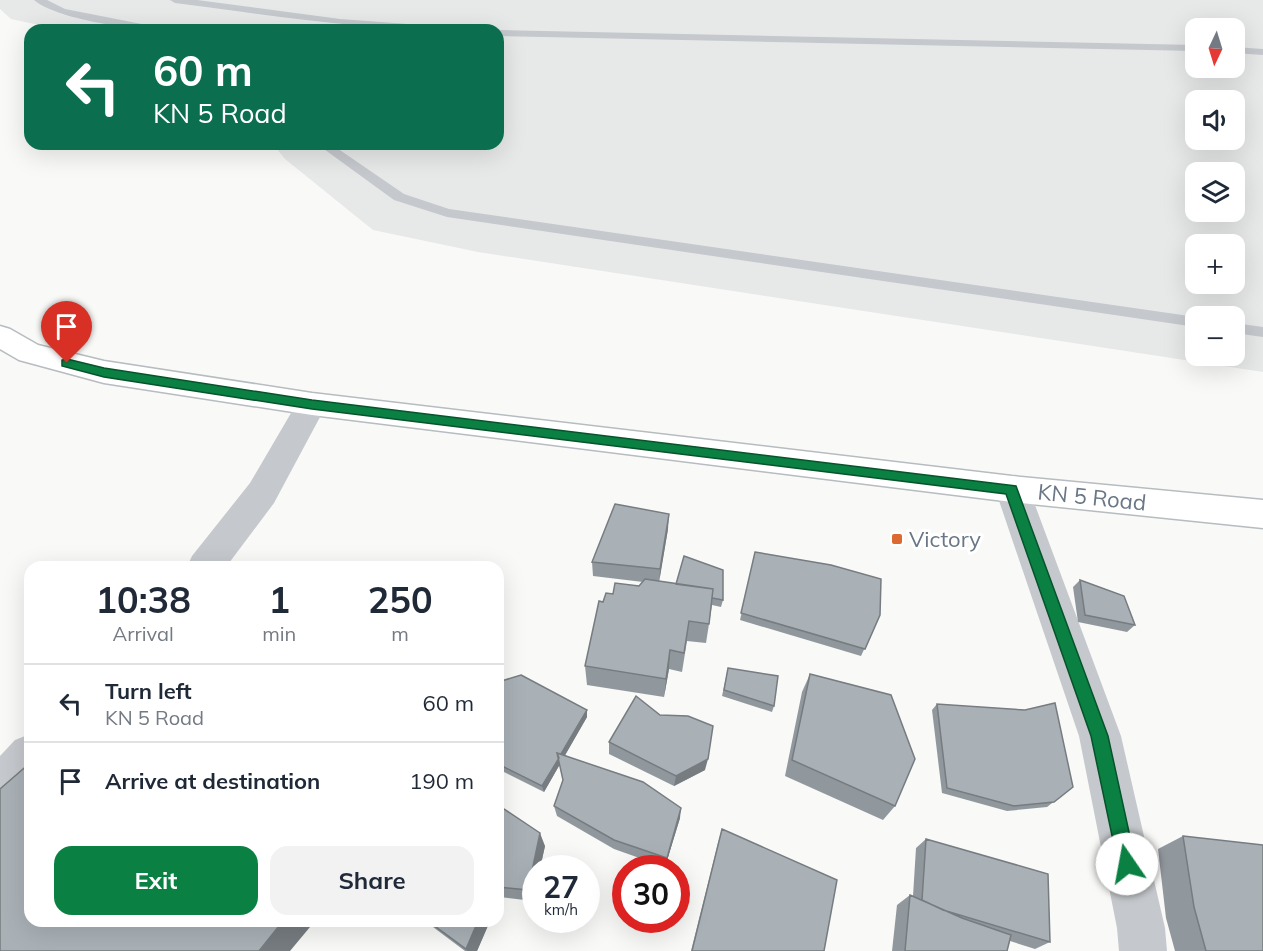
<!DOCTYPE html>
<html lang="en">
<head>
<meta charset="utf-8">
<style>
	body { margin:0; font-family:Mulish,sans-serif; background:#f2f2f3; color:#1f2937; height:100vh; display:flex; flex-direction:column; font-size:22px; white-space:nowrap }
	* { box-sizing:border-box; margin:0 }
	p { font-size:20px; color:#747a83 }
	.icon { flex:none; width:33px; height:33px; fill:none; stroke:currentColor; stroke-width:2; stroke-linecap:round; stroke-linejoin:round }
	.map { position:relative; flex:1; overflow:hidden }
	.drawer { position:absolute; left:24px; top:561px; width:480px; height:366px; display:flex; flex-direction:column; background:#fff; border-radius:18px; box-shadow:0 6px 24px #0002 }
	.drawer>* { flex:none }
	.banner { position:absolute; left:24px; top:24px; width:480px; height:126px; border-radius:18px; box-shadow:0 6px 24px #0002; background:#0b6e4f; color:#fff; overflow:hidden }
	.needle { width:39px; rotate:184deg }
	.fabs { position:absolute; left:1185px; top:18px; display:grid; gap:12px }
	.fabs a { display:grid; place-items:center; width:60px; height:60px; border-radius:12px; background:#fff; box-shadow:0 6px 24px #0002; font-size:30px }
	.speed { position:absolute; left:522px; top:855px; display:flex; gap:12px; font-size:30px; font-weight:700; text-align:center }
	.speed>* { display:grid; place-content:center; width:78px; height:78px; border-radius:50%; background:#fff; box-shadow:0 6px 24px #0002; line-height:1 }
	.speed small { font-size:15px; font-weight:400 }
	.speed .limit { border:9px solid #d22; background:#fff; color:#111 }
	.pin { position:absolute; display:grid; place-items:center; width:51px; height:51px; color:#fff; margin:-62px -26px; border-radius:50% 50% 50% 0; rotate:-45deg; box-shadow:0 0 6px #0007 }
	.pin .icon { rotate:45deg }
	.me { position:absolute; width:66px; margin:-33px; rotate:348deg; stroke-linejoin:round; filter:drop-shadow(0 0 4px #0008) }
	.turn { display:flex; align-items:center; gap:21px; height:126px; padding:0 30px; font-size:27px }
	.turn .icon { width:78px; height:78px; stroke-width:2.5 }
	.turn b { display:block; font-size:42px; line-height:51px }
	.eta { display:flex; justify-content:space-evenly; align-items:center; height:102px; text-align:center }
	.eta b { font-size:36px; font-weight:700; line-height:42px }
	.cta { display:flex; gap:12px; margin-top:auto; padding:12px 30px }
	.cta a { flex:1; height:69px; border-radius:18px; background:#0b8043; color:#fff; font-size:24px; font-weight:700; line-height:69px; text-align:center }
	.cta a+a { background:#f2f2f3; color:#1f2937 }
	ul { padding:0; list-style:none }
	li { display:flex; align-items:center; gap:18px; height:78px; padding:0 30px; border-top:2px solid #e0e1e3 }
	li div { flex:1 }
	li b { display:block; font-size:22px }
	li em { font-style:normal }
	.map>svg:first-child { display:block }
	.built { fill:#e7e8e8; fill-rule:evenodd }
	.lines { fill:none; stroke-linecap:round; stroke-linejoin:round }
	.secondary-casing { stroke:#b7bcc0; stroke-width:3 }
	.service { fill:#c5c8cc; fill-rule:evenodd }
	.minor { fill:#c5c8cc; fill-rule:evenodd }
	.secondary { fill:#fff; fill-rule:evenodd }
	.wall { fill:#91989d }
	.shaded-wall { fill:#767c80 }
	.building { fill:#a9b1b7; stroke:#767c80; stroke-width:1.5 }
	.route { fill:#0b8043; stroke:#07532c; stroke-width:1.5 }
	.poi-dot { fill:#dd6932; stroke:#fff; stroke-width:2 }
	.labels { text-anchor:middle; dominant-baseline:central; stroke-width:6; stroke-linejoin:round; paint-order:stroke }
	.street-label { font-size:22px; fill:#697786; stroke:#fff }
	.poi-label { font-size:22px; fill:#697786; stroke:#fff; text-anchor:start }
</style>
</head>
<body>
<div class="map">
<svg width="1263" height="951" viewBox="0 0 1263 951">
	<rect width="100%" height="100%" fill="#f9f9f7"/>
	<path class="built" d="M0,0H1263V372L478,252L373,230L285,159L273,144H498V30H63L11,19L0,9ZM1196,28H1234V68H1196ZM1196,100H1234V140H1196ZM1196,172H1234V212H1196ZM1196,244H1234V284H1196ZM1196,316H1234V356H1196Z"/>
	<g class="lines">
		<defs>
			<path id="secondary" d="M0,326L10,329L38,345L104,361L312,393L1012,476L1263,500V528L1012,502L312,415L104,383L19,360L0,349Z"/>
		</defs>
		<use href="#secondary" class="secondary-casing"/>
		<path class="service" d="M34,0H47L65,9L157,27L162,30C133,30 56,19 34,0Z
			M170,0H197L340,19L448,27L453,30C360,30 268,15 175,3Z
			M497,30H498L1196,45V51L498,36Z
			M1234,47L1263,49V55L1234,53Z
			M317,144H331L404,194L449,209L1196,317V327L447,217L394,200Z
			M1234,323L1263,327V337L1234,333Z"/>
		<path class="minor" d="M312,393L323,396L327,404L274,503L226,567H187L192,556L250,483L301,396Z
			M1012,476L1024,480L1029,489L1121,736L1165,928L1167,951H1119L1117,928L1079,736L995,489L1000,480Z
			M30,734V785L15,801L0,807V756L15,740Z"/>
		<use href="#secondary" class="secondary"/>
	</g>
	<path class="wall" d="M668,529L659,581L723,600L721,607L712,605L706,643L687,641L682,672L669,669L664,697L587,685L585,666L603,602L613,594L639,586L643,582L593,576L592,562Z
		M755,552L880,615L861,656L740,620Z
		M1080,580L1135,625L1127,632L1078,622L1073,587Z
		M728,668L774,706L772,712L722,696Z
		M810,674L895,806L883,820L785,776L802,692Z
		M498,682L587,717L565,755L680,818L665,867L614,849L557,816L554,806L563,780L560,764L544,792L498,769Z
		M937,704L1073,787L1047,807L1007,811L942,793L932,710Z
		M609,742L705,770L674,786L609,754Z
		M498,805L545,846L533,901L500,897L498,902Z
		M722,829L824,951H691L718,843Z
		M1183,836L1263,951H1175L1166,918L1158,849Z
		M926,839L1050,942L1035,949L1010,941L1007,951H892L897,905L910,895L913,896L916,848Z
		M425,921H490L477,951H465Z"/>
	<path class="shaded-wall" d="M669,514L668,529L659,583L660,569Z
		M670,650L669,669L664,697L666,679Z
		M587,710V717L544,792L542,786Z
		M708,759L705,770L674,786L676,776Z
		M681,808L680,818L665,867L667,858Z
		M540,833L545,846L540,868H536V888L533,901L528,890Z
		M283,921H304L310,927L290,951H259Z
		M478,921H490L477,951H467L466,949Z"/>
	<path class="building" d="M615,504L669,514L660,569L592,562Z
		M755,552L831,565L881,579L880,615L865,649L741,613Z
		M684,556L723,570V600L712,598L713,589L676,584Z
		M645,579L713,589L709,624L689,621L684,653L670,650L666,679L585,666L599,601L603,602L606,593L613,594L615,583L639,586Z
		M1080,580L1124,596L1135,625L1085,615Z
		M728,668L778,676L774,706L724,690Z
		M810,674L891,695L915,759L895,806L792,760Z
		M521,675L587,710L561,754L557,753L559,758L542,786L498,764V682Z
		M636,696L660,715L688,716L713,726L708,759L676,776L609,742Z
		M1055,703L1073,787L1054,802L1014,806L947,788L937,704L1025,710Z
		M557,753L643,782L681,808L667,858L614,840L554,806L563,780Z
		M30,763V921H283L259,951H0V789Z
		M498,805L540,833L528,890L498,887Z
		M722,829L837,880L824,951H692Z
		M1183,836L1263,845V951H1206L1194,907Z
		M926,839L1048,874L1050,942L943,910L922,900Z
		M910,895L962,918L1011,935L1007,951H905Z
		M428,921H478L466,949Z"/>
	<path class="route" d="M67,359L104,368L312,400L1016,486L1108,736L1136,864L1134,870L1127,873L1120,870L1118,864L1091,736L1006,494L312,409L104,377L62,366V360Z"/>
	<rect class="poi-dot" x="891" y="533" width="12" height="12" rx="3"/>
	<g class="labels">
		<g class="street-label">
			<text transform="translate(1092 497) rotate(6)">KN 5 Road</text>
		</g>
		<g class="poi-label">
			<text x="909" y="539">Victory</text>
		</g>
	</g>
</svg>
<div class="fabs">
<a><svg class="needle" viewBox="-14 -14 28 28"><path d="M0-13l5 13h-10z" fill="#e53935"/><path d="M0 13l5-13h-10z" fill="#747a83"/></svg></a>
<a><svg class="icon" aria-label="sound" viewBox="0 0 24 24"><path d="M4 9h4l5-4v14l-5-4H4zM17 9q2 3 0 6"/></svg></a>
<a><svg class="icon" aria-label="layers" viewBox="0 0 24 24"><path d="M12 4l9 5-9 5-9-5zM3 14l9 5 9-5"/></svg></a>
<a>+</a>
<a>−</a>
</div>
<div class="speed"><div>27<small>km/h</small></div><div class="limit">30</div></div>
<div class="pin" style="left:67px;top:363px;background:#d93025"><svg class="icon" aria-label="arrive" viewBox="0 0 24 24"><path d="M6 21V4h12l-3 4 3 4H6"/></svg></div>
<svg class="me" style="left:1127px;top:864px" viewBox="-20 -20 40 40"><circle r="19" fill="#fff"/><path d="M0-13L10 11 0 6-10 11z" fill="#0b8043"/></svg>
<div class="banner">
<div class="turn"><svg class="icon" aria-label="left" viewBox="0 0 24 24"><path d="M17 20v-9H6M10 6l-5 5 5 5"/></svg><div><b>60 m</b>KN 5 Road</div></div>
</div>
<section class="drawer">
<div class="eta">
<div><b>10:38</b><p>Arrival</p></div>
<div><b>1</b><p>min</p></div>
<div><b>250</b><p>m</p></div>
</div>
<ul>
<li><svg class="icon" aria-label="left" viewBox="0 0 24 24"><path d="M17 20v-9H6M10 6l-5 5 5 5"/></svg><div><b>Turn left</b><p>KN 5 Road</p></div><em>60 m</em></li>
<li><svg class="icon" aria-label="arrive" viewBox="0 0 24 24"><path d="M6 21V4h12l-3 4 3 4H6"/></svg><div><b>Arrive at destination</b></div><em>190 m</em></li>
</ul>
<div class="cta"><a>Exit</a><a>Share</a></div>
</section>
</div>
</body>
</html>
